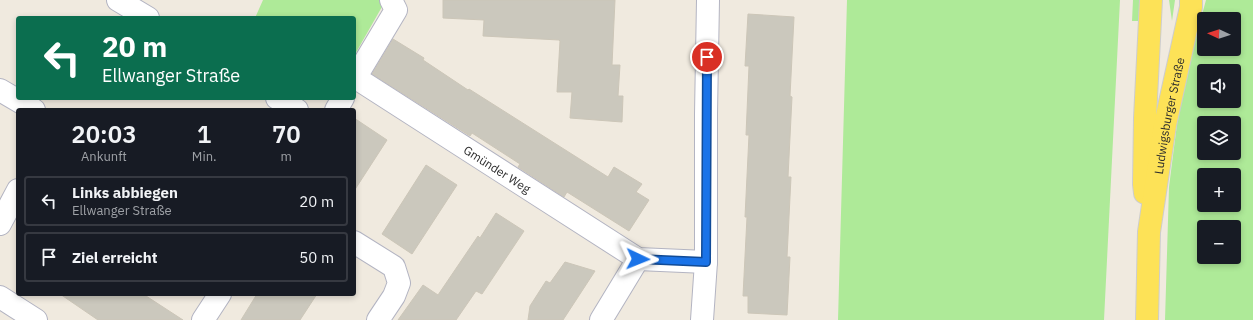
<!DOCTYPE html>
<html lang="de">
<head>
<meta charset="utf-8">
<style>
	body { margin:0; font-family:"IBM Plex Sans",sans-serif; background:#242831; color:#f1f3f6; height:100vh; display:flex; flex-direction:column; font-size:15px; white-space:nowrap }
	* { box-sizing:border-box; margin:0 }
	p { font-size:13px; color:#9ea1a6 }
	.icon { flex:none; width:22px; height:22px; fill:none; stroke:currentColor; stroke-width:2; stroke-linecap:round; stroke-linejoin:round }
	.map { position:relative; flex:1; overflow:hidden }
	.details { position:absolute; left:16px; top:108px; width:340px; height:188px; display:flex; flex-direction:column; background:#171b24; border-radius:4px; box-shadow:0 2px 6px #0003 }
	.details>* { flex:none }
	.hud { position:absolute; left:16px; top:16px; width:340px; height:84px; border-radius:4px; box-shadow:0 2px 6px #0003; background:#0b6e4f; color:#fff; overflow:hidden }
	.needle { width:26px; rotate:273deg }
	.fabs { position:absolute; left:1197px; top:12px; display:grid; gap:8px }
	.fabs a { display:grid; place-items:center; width:44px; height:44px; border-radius:4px; background:#171b24; box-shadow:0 2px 6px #0003; font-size:20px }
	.pin { position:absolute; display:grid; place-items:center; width:34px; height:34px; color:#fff; margin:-17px; border:2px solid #fff; border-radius:50%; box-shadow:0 1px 4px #0007 }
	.me { position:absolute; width:44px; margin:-22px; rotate:92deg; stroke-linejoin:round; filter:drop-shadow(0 0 3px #0008) }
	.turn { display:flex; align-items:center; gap:14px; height:84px; padding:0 20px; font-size:18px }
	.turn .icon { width:52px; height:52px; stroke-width:2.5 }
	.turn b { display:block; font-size:28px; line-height:34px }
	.eta { display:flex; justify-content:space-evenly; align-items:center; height:68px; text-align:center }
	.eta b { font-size:24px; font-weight:600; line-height:28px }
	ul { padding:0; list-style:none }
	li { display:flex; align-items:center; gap:12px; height:50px; margin:0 8px 6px; padding:0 12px; border:2px solid #363941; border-radius:4px }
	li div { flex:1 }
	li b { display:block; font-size:15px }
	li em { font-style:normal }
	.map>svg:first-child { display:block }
	.green { fill:#aeea98; fill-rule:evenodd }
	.building { fill:#cbc8bd; stroke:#ccc6b8 }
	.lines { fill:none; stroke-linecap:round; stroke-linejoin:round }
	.minor-casing { stroke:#b3b4c2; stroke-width:24 }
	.major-casing { stroke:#cdcdcd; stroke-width:24 }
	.minor { stroke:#fff; stroke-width:22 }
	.major { stroke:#fde257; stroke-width:22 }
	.route-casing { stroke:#114b97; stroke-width:10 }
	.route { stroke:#1a73e8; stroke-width:7 }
	.labels { text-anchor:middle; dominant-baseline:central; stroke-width:3; stroke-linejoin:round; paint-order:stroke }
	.street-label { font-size:12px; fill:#2d2d2d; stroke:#fff }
</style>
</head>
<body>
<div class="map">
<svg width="1253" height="320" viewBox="0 0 1253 320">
	<rect width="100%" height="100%" fill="#f0eadf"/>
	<path class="green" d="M263,0H380L383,5L354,56V18H255Z
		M847,0H1120L1104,320H838Z
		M1133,0H1139V21H1132Z
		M1169,0H1175L1172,21Z
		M1206,0H1253V320H1165L1169,187L1181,92ZM1204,19H1234V49H1204ZM1204,71H1234V101H1204ZM1204,123H1234V153H1204ZM1204,175H1234V205H1204ZM1204,227H1234V257H1204Z"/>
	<path class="building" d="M443,0H615L612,65H620L618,96H623L622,122L570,118L572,92H557L560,41L559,40L483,36L484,20L443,18Z
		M748,14L794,17L790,96L792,97L788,177H791L787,257H790L787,315L748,313V296H743L747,217H745L749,135H746L749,66H745Z
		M393,39L424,58L423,60L468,90L469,89L608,177L614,167L642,184L636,192L649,200L629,231L567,192L564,197L518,167L520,164L472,133L470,136L372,74Z
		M354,118L387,140L354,191Z
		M426,165L457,185L412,254L382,234Z
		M496,213L524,231L482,294L476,291L456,320H398L423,285L438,295L478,236L480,238Z
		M565,262L595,271L563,320H528L530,306L546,281L550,283Z
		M60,294H143L183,320H98Z
		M257,294H317L300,320H241Z"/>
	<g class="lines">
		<defs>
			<g id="minor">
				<path d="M118,0L148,18"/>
				<path id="s1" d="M356,78L638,259L706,262"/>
				<path d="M354,80L396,10L391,0"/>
				<path d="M0,90L34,110"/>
				<path d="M277,98L297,110"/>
				<path d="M336,110L343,98"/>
				<path d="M0,224L18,190"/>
				<path d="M354,242L394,267L399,283L394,296L378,320"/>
				<path d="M0,297L36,320"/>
				<path d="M203,320L220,294"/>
				<path d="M601,320L638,259"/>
				<path d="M702,320L706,262V114L708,0"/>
			</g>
			<g id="major">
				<path d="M1145,193L1144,184L1145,118L1151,0"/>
				<path id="s2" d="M1147,320L1149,232L1165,125L1191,7V0"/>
			</g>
		</defs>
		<use href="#minor" class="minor-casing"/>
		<use href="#major" class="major-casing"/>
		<use href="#minor" class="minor"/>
		<use href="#major" class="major"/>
	</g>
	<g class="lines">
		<defs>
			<path id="route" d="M638,259L706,262L707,57"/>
		</defs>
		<use href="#route" class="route-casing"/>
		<use href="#route" class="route"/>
	</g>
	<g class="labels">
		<g class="street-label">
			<text stroke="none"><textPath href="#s2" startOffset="206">Ludwigsburger Straße</textPath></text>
			<text stroke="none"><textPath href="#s1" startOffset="168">Gmünder Weg</textPath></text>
		</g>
	</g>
</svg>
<div class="fabs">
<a><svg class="needle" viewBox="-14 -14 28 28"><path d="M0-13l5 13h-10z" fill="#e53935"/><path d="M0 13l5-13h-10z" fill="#9ea1a6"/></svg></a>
<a><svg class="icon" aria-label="sound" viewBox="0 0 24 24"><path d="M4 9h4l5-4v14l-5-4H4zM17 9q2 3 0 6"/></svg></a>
<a><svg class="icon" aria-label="layers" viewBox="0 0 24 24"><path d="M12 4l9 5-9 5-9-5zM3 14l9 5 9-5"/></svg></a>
<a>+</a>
<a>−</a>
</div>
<div class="pin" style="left:707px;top:57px;background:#d93025"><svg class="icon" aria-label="arrive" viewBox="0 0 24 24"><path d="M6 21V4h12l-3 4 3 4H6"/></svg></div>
<svg class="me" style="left:638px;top:259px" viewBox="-20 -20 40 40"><path d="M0-17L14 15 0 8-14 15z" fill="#1a73e8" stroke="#fff" stroke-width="4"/></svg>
<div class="hud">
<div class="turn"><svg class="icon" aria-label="left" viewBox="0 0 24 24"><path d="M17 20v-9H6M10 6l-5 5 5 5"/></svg><div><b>20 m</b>Ellwanger Straße</div></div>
</div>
<section class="details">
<div class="eta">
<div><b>20:03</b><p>Ankunft</p></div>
<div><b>1</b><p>Min.</p></div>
<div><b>70</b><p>m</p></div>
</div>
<ul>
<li><svg class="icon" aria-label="left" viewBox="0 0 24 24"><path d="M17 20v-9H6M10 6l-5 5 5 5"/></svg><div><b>Links abbiegen</b><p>Ellwanger Straße</p></div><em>20 m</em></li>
<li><svg class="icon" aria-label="arrive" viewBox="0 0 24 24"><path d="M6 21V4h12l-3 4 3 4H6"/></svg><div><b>Ziel erreicht</b></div><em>50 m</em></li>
</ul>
</section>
</div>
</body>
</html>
